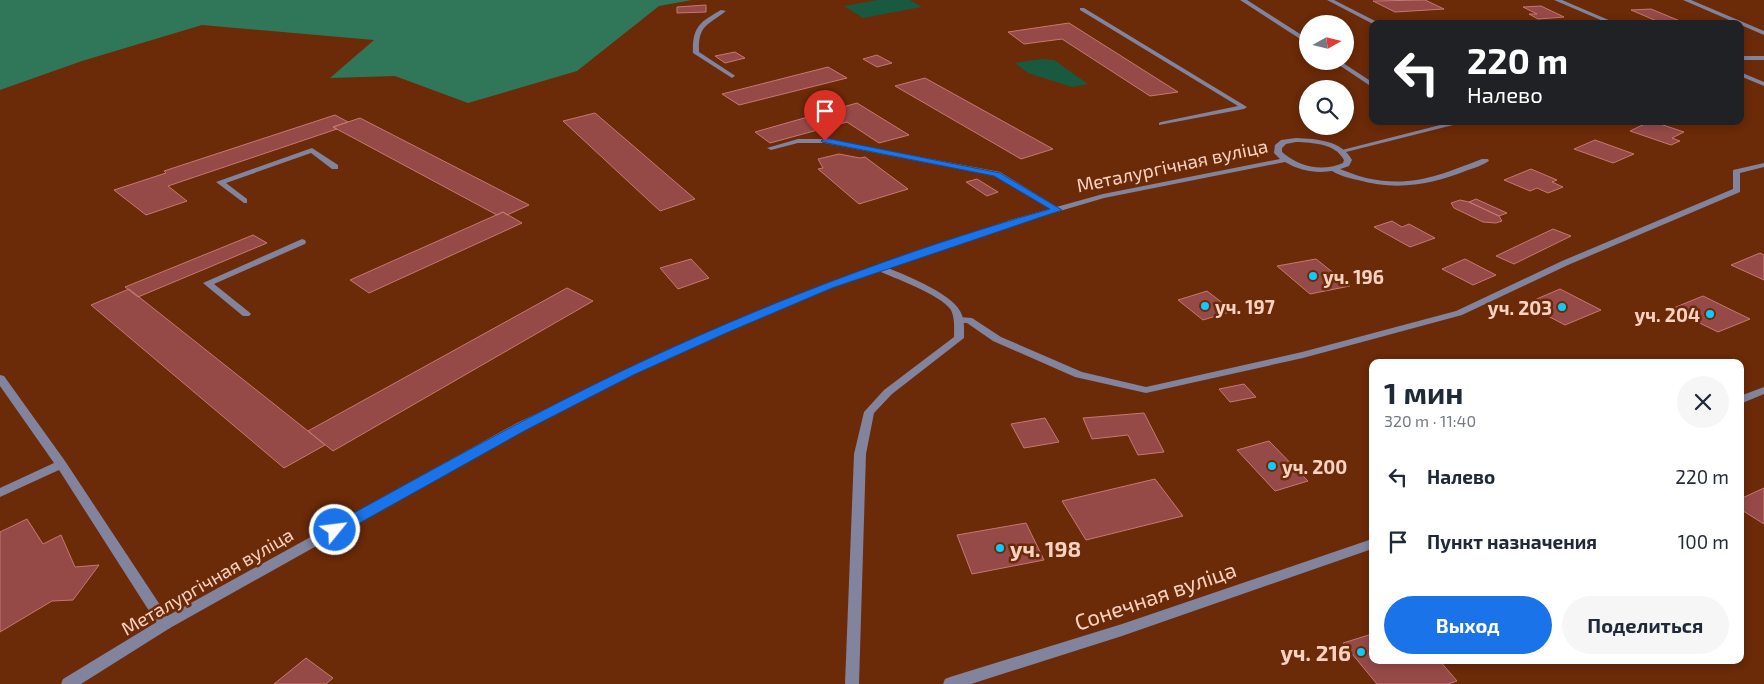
<!DOCTYPE html>
<html lang="ru">
<head>
<meta charset="utf-8">
<style>
	body { margin:0; font-family:"Exo 2",sans-serif; background:#f6f6f7; color:#1f2937; height:100vh; display:flex; flex-direction:column; font-size:19px; white-space:nowrap }
	* { box-sizing:border-box; margin:0 }
	p { font-size:16px; color:#747a83 }
	.icon { flex:none; width:28px; height:28px; fill:none; stroke:currentColor; stroke-width:2; stroke-linecap:round; stroke-linejoin:round }
	.map { position:relative; flex:1; overflow:hidden }
	.panel { position:absolute; left:1369px; top:359px; width:375px; height:305px; display:flex; flex-direction:column; background:#fff; border-radius:10px; box-shadow:0 2px 8px #0003 }
	.panel>* { flex:none }
	.hud { position:absolute; left:1369px; top:20px; width:375px; height:105px; border-radius:10px; box-shadow:0 2px 8px #0003; background:#202124; color:#fff; overflow:hidden }
	.needle { width:32px; rotate:82deg }
	.buttons { position:absolute; left:1299px; top:15px; display:grid; gap:10px }
	.buttons a { display:grid; place-items:center; width:55px; height:55px; border-radius:50%; background:#fff; box-shadow:0 2px 8px #0003; font-size:25px }
	.pin { position:absolute; display:grid; place-items:center; width:42px; height:42px; color:#fff; margin:-51px -21px; border-radius:50% 50% 50% 0; rotate:-45deg; box-shadow:0 0 5px #0007 }
	.pin .icon { rotate:45deg }
	.me { position:absolute; width:55px; margin:-28px; rotate:61deg; stroke-linejoin:round; filter:drop-shadow(0 0 4px #0008) }
	.turn { display:flex; align-items:center; gap:18px; height:105px; padding:0 15px; font-size:22px }
	.turn .icon { width:65px; height:65px; stroke-width:2.5 }
	.turn b { display:block; font-size:35px; line-height:42px }
	.round { display:grid; place-items:center; flex:none; width:52px; height:52px; border-radius:26px; background:#f6f6f7 }
	.summary { display:flex; align-items:center; justify-content:space-between; height:85px; padding:0 15px }
	h1 { font-size:30px; font-weight:700; line-height:38px }
	.primary-button { display:flex; gap:10px; margin-top:auto; padding:10px 15px }
	.primary-button a { flex:1; height:58px; border-radius:30px; background:#1a73e8; color:#fff; font-size:20px; font-weight:700; line-height:58px; text-align:center }
	.primary-button a+a { background:#f6f6f7; color:#1f2937 }
	ul { padding:0; list-style:none }
	li { display:flex; align-items:center; gap:15px; height:65px; padding:0 15px }
	li div { flex:1 }
	li b { display:block; font-size:19px }
	li em { font-style:normal }
	.map>svg:first-child { display:block }
	.green { fill:#195940 }
	.forest { fill:#30775a }
	.building { fill:#954a47; stroke:#c87773 }
	.lines { fill:none; stroke-linecap:round; stroke-linejoin:round }
	.service { fill:#82839d; fill-rule:evenodd }
	.minor { fill:#82839d; fill-rule:evenodd }
	.tertiary { fill:#82839d; fill-rule:evenodd }
	.route { fill:#1a73e8; stroke:#114b97 }
	.poi-dot { fill:#10cafa; stroke:#6b2a08; stroke-width:2 }
	.labels { text-anchor:middle; dominant-baseline:central; stroke-width:5; stroke-linejoin:round; paint-order:stroke }
	.street-label { font-size:19px; fill:#fad2c1; stroke:#6b2a08 }
	.poi-label { font-size:19px; font-weight:bold; fill:#fad2c1; stroke:#6b2a08; text-anchor:start }
	.near-poi-label { font-size:22px; font-weight:bold; fill:#fad2c1; stroke:#6b2a08; text-anchor:start }
	.near-street-label { font-size:22px; fill:#fad2c1; stroke:#6b2a08 }
</style>
</head>
<body>
<div class="map">
<svg width="1764" height="684" viewBox="0 0 1764 684">
	<rect width="100%" height="100%" fill="#6b2a08"/>
	<path class="green" d="M878,0H910L922,7L863,18L844,6Z
		M1041,59L1054,60L1088,84L1072,87L1028,73L1015,63Z"/>
	<path class="forest" d="M0,0H692L659,6L577,71L468,103L395,76L330,78L374,40L202,25L82,61L0,90Z"/>
	<path class="building" d="M1425,0L1444,9L1395,12L1373,1Z
		M706,5V12L677,13V7Z
		M1541,6L1564,17L1538,19L1529,14H1537L1523,7Z
		M1651,9L1680,21L1659,22L1631,10Z
		M1069,23L1178,92L1150,96L1062,39L1024,44L1008,32Z
		M735,52L745,58L725,63L715,56Z
		M877,55L892,63L877,67L863,59Z
		M828,67L847,78L739,105L722,94Z
		M925,78L1053,149L1021,159L895,86Z
		M857,103L909,135L879,143L847,122L770,143L755,132Z
		M595,113L695,199L660,211L563,121Z
		M335,115L348,122L333,127L337,129L168,186L187,201L146,215L114,190L166,173L164,171Z
		M360,118L529,205L507,215L503,212L497,215L333,127Z
		M1651,121L1684,132L1672,138L1680,141L1671,145L1630,131Z
		M1595,140L1634,154L1613,163L1574,149Z
		M839,154L860,158L865,157L908,189L859,204L818,169L823,168L818,159Z
		M1531,169L1557,180L1552,182L1563,187L1548,193L1537,188L1530,191L1504,180Z
		M977,179L998,192L987,196L966,182Z
		M1476,199L1507,213L1499,216L1469,202Z
		M1460,200L1469,202L1499,216L1502,221L1496,223L1483,222L1454,208L1451,203Z
		M503,212L522,223L369,293L350,280Z
		M1392,221L1402,227L1409,224L1435,238L1410,247L1374,227Z
		M1553,229L1571,236L1514,264L1496,256Z
		M253,235L267,243L138,297L125,287Z
		M1760,253L1764,255V280L1731,265Z
		M691,259L709,278L678,289L660,268Z
		M1316,259L1350,286L1310,294L1277,266Z
		M1465,259L1496,275L1473,285L1442,269Z
		M567,288L593,301L333,451L308,431Z
		M129,289L308,431L325,445L284,468L91,305Z
		M1560,289L1601,310L1565,325L1525,304Z
		M1207,291L1233,311L1203,320L1178,300Z
		M1703,296L1750,319L1718,332L1671,309Z
		M1244,384L1256,397L1230,402L1219,389Z
		M1144,413L1164,452L1138,455L1128,435L1092,439L1083,418Z
		M1045,418L1059,442L1024,448L1011,424Z
		M1269,441L1308,481L1275,491L1237,450Z
		M1155,479L1183,516L1086,540L1062,501Z
		M1764,488V524L1740,509V499Z
		M27,519L43,544L61,535L75,567L99,565L73,600L52,601L0,632V532Z
		M1026,523L1044,560L972,574L957,535Z
		M1372,634V660H1439L1457,681L1448,684H1377L1343,643Z
		M306,658L333,678L326,684H274Z"/>
	<g class="lines">
		<path class="service" d="M1683,0H1691L1764,31V35Z
			M1080,8H1084L1247,107L1244,109L1159,125V123L1161,122L1238,106L1080,10Z
			M721,10L726,11C707,26 698,25 699,52L734,75L735,76L732,78L693,53C692,27 700,22 721,10Z
			M798,139H825L1000,172L1062,210L1058,212H1055L995,176L825,143H798L771,150L767,148Z
			M312,148L338,165V169H332L311,153L226,183L247,199V203H244L216,182Z
			M1482,159H1488L1489,161C1483,165 1475,168 1468,170C1431,185 1396,191 1358,180C1348,178 1337,175 1329,169L1333,167C1344,170 1354,175 1366,178C1412,188 1440,175 1482,159Z
			M1764,163V167L1740,173V192L1568,265L1462,315L1303,358L1146,393L1075,377L993,341L967,323H959L954,320L959,317L972,318L1001,337L1082,372L1146,387L1302,352L1456,311L1562,261L1733,189V170Z
			M302,239L305,240L306,242L305,244L214,284L249,312L251,314L249,316H243L203,283Z
			M0,375L4,376L65,461L170,620L172,624L170,628L165,630L160,628L59,470L0,497V488L54,463L0,386Z"/>
		<path class="minor" d="M1240,0H1247L1308,39V44Z
			M1327,0H1334L1381,24H1373Z
			M1554,0H1562L1618,24H1610Z
			M1740,56H1764V60H1740Z
			M1333,61H1340L1372,82V87Z
			M1740,72L1764,82V86L1740,76Z
			M1456,121H1469L1342,153L1338,151Z
			M879,265C898,271 951,293 960,311C965,319 964,329 964,338L892,394L874,413L866,454L859,684H845L854,454L864,412L884,390L954,337C954,329 955,318 951,310C940,294 894,278 876,270L875,268L876,266Z
			M1764,387V394L1740,404V396Z
			M1372,539V549L1122,636L971,684H943L945,679L950,677L1122,624Z"/>
		<path class="tertiary" d="M1296,138C1317,139 1341,140 1352,160L1349,166C1328,175 1305,174 1285,162L1104,198L1016,224L831,288L725,333L633,375L525,429L170,628L81,684H61L63,679L160,620L517,423L625,371L719,329L825,284L1010,220L1103,194L1280,159L1274,153L1275,145L1281,140ZM1296,142C1313,143 1335,143 1344,160L1343,163C1322,172 1299,167 1282,152V148L1286,144Z"/>
	</g>
	<path class="route" d="M825,138L1000,173L1062,210L832,288L726,333L633,375L526,430L340,534L335,535L330,534L328,530L330,526C427,473 524,418 624,370C761,305 904,250 1050,209L994,176L822,142L821,141Z"/>
	<g class="poi-dot">
		<circle cx="1313" cy="276" r="5"/>
		<circle cx="1205" cy="306" r="5"/>
		<circle cx="1562" cy="307" r="5"/>
		<circle cx="1710" cy="314" r="5"/>
		<circle cx="1272" cy="466" r="5"/>
		<circle cx="1000" cy="548" r="5"/>
		<circle cx="1361" cy="652" r="5"/>
	</g>
	<g class="labels">
		<g class="street-label">
			<text transform="translate(1172 165) rotate(-12)">Металургічная вуліца</text>
			<text transform="translate(207 581) rotate(-30)">Металургічная вуліца</text>
		</g>
		<g class="poi-label">
			<text x="1323" y="276">уч. 196</text>
			<text x="1215" y="306">уч. 197</text>
			<text x="1552" y="307" text-anchor="end">уч. 203</text>
			<text x="1700" y="314" text-anchor="end">уч. 204</text>
			<text x="1282" y="466">уч. 200</text>
		</g>
		<g class="near-poi-label">
			<text x="1010" y="548">уч. 198</text>
			<text x="1351" y="652" text-anchor="end">уч. 216</text>
		</g>
		<g class="near-street-label">
			<text transform="translate(1155 595) rotate(-19)">Сонечная вуліца</text>
		</g>
	</g>
</svg>
<div class="buttons">
<a><svg class="needle" viewBox="-14 -14 28 28"><path d="M0-13l5 13h-10z" fill="#e53935"/><path d="M0 13l5-13h-10z" fill="#747a83"/></svg></a>
<a><svg class="icon" aria-label="search" viewBox="0 0 24 24"><circle cx="10" cy="10" r="6"/><path d="M15 15l6 6"/></svg></a>
</div>
<div class="pin" style="left:825px;top:141px;background:#d93025"><svg class="icon" aria-label="arrive" viewBox="0 0 24 24"><path d="M6 21V4h12l-3 4 3 4H6"/></svg></div>
<svg class="me" style="left:335px;top:530px" viewBox="-20 -20 40 40"><circle r="17" fill="#1a73e8" stroke="#fff" stroke-width="3"/><path d="M0-11L8 9 0 5-8 9z" fill="#fff"/></svg>
<div class="hud">
<div class="turn"><svg class="icon" aria-label="left" viewBox="0 0 24 24"><path d="M17 20v-9H6M10 6l-5 5 5 5"/></svg><div><b>220 m</b>Налево</div></div>
</div>
<section class="panel">
<div class="summary"><div><h1>1 мин</h1><p>320 m · 11:40</p></div><a class="round"><svg class="icon" aria-label="close" viewBox="0 0 24 24"><path d="M6 6l12 12M18 6L6 18"/></svg></a></div>
<ul>
<li><svg class="icon" aria-label="left" viewBox="0 0 24 24"><path d="M17 20v-9H6M10 6l-5 5 5 5"/></svg><div><b>Налево</b></div><em>220 m</em></li>
<li><svg class="icon" aria-label="arrive" viewBox="0 0 24 24"><path d="M6 21V4h12l-3 4 3 4H6"/></svg><div><b>Пункт назначения</b></div><em>100 m</em></li>
</ul>
<div class="primary-button"><a>Выход</a><a>Поделиться</a></div>
</section>
</div>
</body>
</html>
